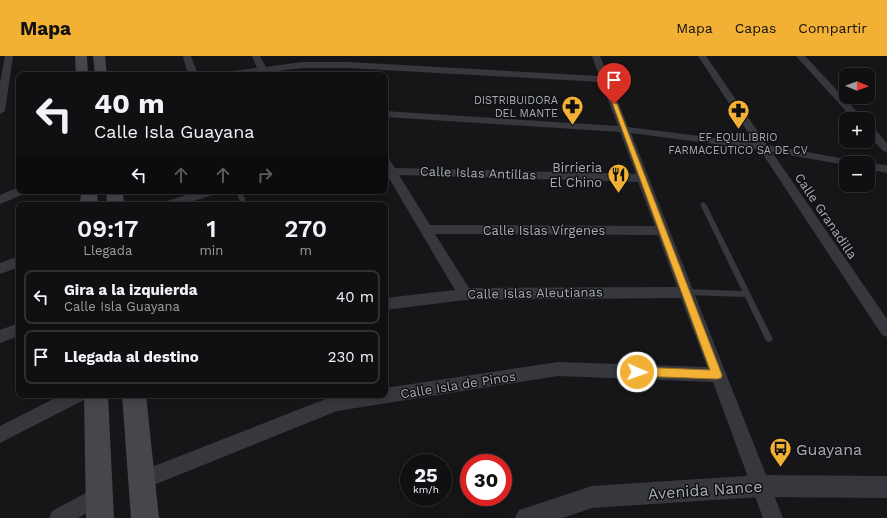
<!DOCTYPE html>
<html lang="es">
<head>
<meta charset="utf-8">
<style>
	body { margin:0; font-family:"Work Sans",sans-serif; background:#19191b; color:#f1f3f6; height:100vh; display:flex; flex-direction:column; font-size:15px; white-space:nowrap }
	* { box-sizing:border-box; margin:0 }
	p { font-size:13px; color:#9c9d9f }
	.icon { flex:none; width:22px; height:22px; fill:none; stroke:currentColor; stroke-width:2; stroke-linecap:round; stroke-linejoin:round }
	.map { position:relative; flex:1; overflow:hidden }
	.sheet { position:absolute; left:16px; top:146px; width:372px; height:196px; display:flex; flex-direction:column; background:#101012; border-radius:8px; box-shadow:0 2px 10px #0003,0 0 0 1px #303032 }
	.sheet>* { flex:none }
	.banner { position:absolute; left:16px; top:16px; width:372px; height:122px; border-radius:8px; box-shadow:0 2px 10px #0003,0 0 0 1px #303032; background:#101012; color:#f1f3f6; overflow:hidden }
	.needle { width:26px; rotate:91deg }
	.tools { position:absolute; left:839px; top:12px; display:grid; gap:8px }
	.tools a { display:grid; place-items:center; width:36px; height:36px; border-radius:8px; background:#101012; box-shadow:0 2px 10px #0003,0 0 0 1px #303032; font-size:20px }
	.speed { position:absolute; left:400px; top:398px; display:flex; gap:8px; font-size:20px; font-weight:700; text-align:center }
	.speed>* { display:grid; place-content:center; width:52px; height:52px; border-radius:50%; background:#101012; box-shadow:0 2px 10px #0003,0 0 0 1px #303032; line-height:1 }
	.speed small { font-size:10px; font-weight:400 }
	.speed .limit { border:6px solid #d22; background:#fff; color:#111 }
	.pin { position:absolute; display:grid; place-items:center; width:34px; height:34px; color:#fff; margin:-41px -17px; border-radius:50% 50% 50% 0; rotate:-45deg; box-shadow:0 0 4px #0007 }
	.pin .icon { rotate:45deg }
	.me { position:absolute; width:44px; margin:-22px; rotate:92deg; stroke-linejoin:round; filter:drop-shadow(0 0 3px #0008) }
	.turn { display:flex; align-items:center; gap:14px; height:84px; padding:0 12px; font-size:18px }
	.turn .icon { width:52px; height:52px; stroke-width:2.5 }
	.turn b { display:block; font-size:28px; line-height:34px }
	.lanes { display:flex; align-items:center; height:38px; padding:0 12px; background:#0003; justify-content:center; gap:20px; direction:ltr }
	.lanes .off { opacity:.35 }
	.eta { display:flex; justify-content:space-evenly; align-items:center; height:68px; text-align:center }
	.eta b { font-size:24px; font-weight:600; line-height:28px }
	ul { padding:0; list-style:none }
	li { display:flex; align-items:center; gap:12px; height:54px; margin:0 8px 6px; padding:0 4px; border:2px solid #303032; border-radius:8px }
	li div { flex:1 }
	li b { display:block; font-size:15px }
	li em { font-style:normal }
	header { display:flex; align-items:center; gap:24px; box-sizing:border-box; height:56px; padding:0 20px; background:#f2b134; color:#111 }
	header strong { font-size:19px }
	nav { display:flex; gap:22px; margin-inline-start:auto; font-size:14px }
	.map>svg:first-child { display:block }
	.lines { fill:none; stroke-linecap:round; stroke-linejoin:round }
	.service { fill:#37383d; fill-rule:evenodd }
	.minor { fill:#37383d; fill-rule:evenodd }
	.tertiary { fill:#37383d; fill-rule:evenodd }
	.secondary { fill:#45474d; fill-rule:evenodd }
	.route { fill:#f2b134; stroke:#9d7322 }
	.labels { text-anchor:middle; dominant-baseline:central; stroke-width:3; stroke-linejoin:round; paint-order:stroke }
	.far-poi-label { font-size:11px; fill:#a8adb8; stroke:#111113; text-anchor:end }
	.poi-label { font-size:13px; fill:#a8adb8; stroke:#111113; text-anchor:end }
	.street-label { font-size:13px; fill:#a8adb8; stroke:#111113 }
	.near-poi-label { font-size:16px; fill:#a8adb8; stroke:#111113; text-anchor:start }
	.near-street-label { font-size:16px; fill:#a8adb8; stroke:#111113 }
</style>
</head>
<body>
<header>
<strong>Mapa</strong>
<nav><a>Mapa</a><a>Capas</a><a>Compartir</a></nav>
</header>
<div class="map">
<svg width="887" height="462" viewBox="0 0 887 462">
	<rect width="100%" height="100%" fill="#161618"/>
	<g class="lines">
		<path class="service" d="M236,135H242L247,149H241Z
			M703,146L706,148L772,281L773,283L772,285L769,286L766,285L745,241L685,239L683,238L681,236L683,234L685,233L742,235L700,148Z"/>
		<path class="minor" d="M5,0H13L5,55L0,58V27Z
			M183,0H191L198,19H188Z
			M252,0H260L266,11L302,6H348L599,20L592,0H600L628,71L755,87L698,0H706L767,89L857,105L859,107H846V109L772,96L887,263V281L882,279L760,94L631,77L783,462H763L713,326L558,320L337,355L141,434L134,432L132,425L134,418L336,339H385V332L558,306L707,311L681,242L465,244L385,254V242L455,234L387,119H385V102L389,103L395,112L636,118L620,76L385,61V55L618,70L601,26L348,12H302L245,19H219L224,16L257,12ZM399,119L638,126L655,170L430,169ZM435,178L658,179L677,231L469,232Z
			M796,0H805L864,63H853Z
			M868,69L872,70L887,87V96L883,95L868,78Z
			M866,107H868L887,109V117L868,113V107Z
			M19,131V135H26L24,138L0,148V139Z
			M199,135H218L216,138L181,149H162L164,146Z
			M19,200V211L0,218V207Z
			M19,267V280L0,287V274Z
			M61,339H86L84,344L0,387V370Z
			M99,430L106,432L108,439L106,446L78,462H49L52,455Z"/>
		<path class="tertiary" d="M760,419L887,420V442L760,441L592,452L563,462H515L519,454L592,430Z"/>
		<path class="secondary" d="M75,0H87L88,19H76Z
			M93,0H105L107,19H95Z
			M81,135H97L98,149H80Z
			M106,135H122L125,149H107Z
			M84,339H108L114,462H86Z
			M122,339H146L159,462H131Z"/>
	</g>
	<path class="route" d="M612,46L617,48L722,319L721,322L717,323L637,320L634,319L632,316L634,313L637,311L710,314Z"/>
	<defs>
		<symbol id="pharmacy-pin" viewBox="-11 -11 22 30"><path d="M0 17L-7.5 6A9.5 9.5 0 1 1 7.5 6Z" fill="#f2b134" stroke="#111113"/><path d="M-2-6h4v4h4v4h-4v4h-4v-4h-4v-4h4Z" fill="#111"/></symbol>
		<symbol id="restaurant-pin" viewBox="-11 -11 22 30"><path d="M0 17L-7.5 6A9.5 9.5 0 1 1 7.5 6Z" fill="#f2b134" stroke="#111113"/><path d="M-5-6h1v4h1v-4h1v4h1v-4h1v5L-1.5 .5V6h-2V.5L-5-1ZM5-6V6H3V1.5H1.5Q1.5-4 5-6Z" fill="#111"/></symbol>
		<symbol id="bus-pin" viewBox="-11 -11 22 30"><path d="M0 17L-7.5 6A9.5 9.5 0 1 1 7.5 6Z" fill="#f2b134" stroke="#111113"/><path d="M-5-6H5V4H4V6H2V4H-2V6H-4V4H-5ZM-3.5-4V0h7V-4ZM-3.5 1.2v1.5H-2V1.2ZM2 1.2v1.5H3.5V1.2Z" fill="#111"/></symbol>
	</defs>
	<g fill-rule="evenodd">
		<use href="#pharmacy-pin" x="560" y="38" width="25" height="34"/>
		<use href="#pharmacy-pin" x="726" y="42" width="25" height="34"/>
		<use href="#restaurant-pin" x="606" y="106" width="25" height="34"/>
		<use href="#bus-pin" x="768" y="380" width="25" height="34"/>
	</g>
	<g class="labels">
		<g class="far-poi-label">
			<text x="558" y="44">DISTRIBUIDORA<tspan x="558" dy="13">DEL MANTE</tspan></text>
			<text x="738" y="81" text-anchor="middle">EF EQUILIBRIO<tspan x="738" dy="13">FARMACEUTICO SA DE CV</tspan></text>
		</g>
		<g class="poi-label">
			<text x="602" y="111">Birrieria<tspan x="602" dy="15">El Chino</tspan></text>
		</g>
		<g class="street-label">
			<text transform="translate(478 117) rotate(2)">Calle Islas Antillas</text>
			<text transform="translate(826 160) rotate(56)">Calle Granadilla</text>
			<text x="544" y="174">Calle Islas Vírgenes</text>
			<text transform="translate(535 237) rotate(-1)">Calle Islas Aleutianas</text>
			<text transform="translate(458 329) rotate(-9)">Calle Isla de Pinos</text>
		</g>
		<g class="near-poi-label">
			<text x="796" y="393">Guayana</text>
		</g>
		<g class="near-street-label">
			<text transform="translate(705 434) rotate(-4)">Avenida Nance</text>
		</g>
	</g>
</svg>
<div class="tools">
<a><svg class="needle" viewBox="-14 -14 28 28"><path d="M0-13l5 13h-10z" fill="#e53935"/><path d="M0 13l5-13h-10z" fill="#9c9d9f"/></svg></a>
<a>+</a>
<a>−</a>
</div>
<div class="speed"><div>25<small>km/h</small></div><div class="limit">30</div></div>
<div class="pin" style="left:614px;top:48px;background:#d93025"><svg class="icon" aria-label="arrive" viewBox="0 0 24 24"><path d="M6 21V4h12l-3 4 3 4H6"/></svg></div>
<svg class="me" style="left:637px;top:316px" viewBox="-20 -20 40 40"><circle r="17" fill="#f2b134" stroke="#fff" stroke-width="3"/><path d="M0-11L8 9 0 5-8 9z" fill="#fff"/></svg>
<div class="banner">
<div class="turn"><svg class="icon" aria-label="left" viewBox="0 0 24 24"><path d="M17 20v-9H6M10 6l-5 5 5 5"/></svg><div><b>40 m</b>Calle Isla Guayana</div></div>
<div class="lanes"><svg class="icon" aria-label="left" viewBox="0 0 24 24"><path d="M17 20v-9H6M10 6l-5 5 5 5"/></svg><svg class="icon off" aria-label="ahead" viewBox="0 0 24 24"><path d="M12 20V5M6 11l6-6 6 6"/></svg><svg class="icon off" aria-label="ahead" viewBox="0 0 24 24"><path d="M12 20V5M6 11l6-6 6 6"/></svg><svg class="icon off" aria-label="right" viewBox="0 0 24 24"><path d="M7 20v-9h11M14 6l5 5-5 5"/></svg></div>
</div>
<section class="sheet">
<div class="eta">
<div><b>09:17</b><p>Llegada</p></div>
<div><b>1</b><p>min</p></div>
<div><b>270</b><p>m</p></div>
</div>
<ul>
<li><svg class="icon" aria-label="left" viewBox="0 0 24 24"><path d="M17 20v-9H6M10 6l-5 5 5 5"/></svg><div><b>Gira a la izquierda</b><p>Calle Isla Guayana</p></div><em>40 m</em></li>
<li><svg class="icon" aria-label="arrive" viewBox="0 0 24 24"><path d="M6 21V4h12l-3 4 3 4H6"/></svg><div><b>Llegada al destino</b></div><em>230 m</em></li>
</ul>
</section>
</div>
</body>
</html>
